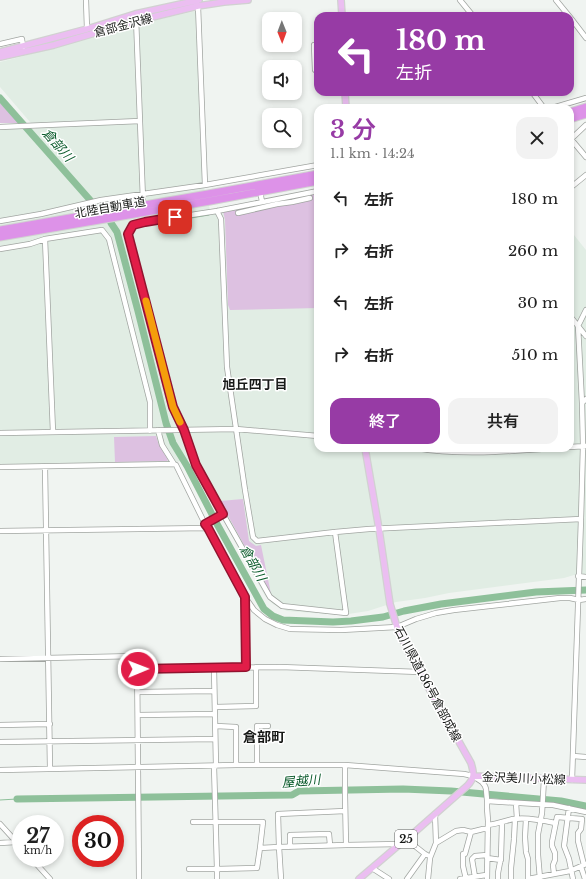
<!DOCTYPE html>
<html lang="ja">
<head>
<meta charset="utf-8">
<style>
	body { margin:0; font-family:"Libre Baskerville","Noto Sans JP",serif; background:#f2f2f2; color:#222; height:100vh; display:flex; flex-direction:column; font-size:15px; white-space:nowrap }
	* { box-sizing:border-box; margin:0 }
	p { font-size:13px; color:#767676 }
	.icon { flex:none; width:22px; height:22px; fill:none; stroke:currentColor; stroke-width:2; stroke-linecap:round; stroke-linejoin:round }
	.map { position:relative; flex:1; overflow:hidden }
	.details { position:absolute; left:314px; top:104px; width:260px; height:348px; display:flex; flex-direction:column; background:#fff; border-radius:12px; box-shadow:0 2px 6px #0003 }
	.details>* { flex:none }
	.top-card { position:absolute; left:314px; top:12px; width:260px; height:84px; border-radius:12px; box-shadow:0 2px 6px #0003; background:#973ba5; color:#fff; overflow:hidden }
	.needle { width:26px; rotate:179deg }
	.tools { position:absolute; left:262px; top:12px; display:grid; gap:8px }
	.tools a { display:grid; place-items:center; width:40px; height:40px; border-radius:8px; background:#fff; box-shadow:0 2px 6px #0003; font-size:20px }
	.speed { position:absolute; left:12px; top:815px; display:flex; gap:8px; font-size:20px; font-weight:700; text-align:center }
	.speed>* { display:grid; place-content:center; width:52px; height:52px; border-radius:50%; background:#fff; box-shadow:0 2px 6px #0003; line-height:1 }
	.speed small { font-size:10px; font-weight:400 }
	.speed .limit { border:6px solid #d22; background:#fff; color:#111 }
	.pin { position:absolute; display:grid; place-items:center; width:34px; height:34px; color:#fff; margin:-17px; border-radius:8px; box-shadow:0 2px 6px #0006 }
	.me { position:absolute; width:44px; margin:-22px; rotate:89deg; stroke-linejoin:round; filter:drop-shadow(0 0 3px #0008) }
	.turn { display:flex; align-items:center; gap:14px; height:84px; padding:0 16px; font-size:18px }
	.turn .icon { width:52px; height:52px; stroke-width:2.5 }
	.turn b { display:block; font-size:28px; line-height:34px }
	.round { display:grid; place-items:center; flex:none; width:42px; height:42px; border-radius:12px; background:#f2f2f2 }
	.summary { display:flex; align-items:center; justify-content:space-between; height:68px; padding:0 16px }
	h1 { font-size:24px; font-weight:600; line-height:30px; color:#973ba5 }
	.cta { display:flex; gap:8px; margin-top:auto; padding:8px 16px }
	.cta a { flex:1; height:46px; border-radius:12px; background:#973ba5; color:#fff; font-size:16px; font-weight:600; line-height:46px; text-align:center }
	.cta a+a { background:#f2f2f2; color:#222 }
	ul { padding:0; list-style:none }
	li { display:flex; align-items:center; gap:12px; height:52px; padding:0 16px }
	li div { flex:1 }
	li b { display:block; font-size:15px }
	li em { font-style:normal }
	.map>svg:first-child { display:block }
	.built { fill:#e1ede4 }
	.green { fill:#ddc1e1 }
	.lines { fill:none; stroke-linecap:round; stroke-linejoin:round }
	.stream { stroke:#8ec09a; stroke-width:1 }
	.river { stroke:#8ec09a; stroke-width:7 }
	.minor-casing { stroke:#a1a5a1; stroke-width:6 }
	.major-casing { stroke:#d1d1d1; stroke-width:8 }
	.highway-casing { stroke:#d1d1d1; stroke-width:9 }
	.minor { stroke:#fff; stroke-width:4.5 }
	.major { stroke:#ebbef1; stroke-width:5.5 }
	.highway { stroke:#dd92e8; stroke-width:7 }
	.route-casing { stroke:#92132f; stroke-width:10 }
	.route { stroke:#e11d48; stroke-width:7 }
	.slow { stroke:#f59e0b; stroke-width:7 }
	.labels { text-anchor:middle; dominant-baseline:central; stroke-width:3; stroke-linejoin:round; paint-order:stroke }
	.shield { fill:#fff; stroke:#5d5e5d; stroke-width:1 }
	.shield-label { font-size:11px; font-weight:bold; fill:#171917 }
	.street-label { font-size:12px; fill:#171917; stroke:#fff }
	.water-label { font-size:13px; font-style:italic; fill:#0c5c2d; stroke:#fff }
	.neighbourhood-label { font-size:13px; font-weight:bold; fill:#171917; stroke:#fff }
	.quarter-label { font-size:14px; font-weight:bold; fill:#171917; stroke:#fff }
</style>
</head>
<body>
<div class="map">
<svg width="586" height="879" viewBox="0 0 586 879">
	<rect width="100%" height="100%" fill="#f0f4f1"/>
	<path class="built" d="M196,11L203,183L211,214L318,194V448H570V230L586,250V576L574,575L564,578L449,593L425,598L396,602L368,611L342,615L287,611L273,604L265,596L218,511L191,460L167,463L0,465V129H36L0,87V62L20,57L147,22Z"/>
	<path class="green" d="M0,103L19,123H0Z
		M318,193V308L230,310L228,305L225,220L223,211Z
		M156,436L159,445L168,460L167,461L115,462L114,437Z
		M243,499L249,541L256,546L261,545L271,594L220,501Z"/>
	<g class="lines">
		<path class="stream" d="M137,227L209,215
			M0,800L17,799"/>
		<path class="river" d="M0,98L98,209
			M111,223L117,232L138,311L166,423L173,443L187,466L217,524L264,609L273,616L283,620L333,622L351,621L383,617L404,611L441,604L536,592L586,590
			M17,799L292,795L299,791L403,789L451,791L561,801L586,806"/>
		<defs>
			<path id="minor" d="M86,0L87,29
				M460,0L473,16
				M556,0L569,16
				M198,6L205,185
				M570,17L586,38
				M136,18L143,200
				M0,44L22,39L23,47
				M314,45L315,70H318
				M532,92L544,108
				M552,108L586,98
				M0,127L140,121
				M570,138L586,157
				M571,139L586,125
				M570,188L586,175
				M261,196L262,202
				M217,211L221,219L227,367L245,490L253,537L257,541L335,532L369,529L581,519
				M238,213L277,204L292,202L310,198
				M0,221L41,214L101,200L205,185L318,165
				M45,239L53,432
				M0,249L30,244L45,239L102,230L109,239L148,394L150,402V431
				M570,316L586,336
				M582,403L578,326L586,310
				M158,430L162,445L174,464L176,465L205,524L208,528L245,597L246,667
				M0,433L236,429L318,436
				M570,447L586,446
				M416,448C462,456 510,451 557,448
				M0,467L174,464
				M45,467L50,769
				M223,514L270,597L282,606L346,613L335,532
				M205,524L223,514L196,465L184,430L173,407L128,234L133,225L145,222L217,211L318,191
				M0,531L208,528
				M578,576L586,577
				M245,597L254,610L265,619L277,625L290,629L341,630L397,627L416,619L436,613L454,610L560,598H570L579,600L586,599
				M0,659L137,656L139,879
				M214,668L216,766
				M138,669L280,667L420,672
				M138,692L214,691
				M215,707L256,706V667
				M138,715L215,714
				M0,725L50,724
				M216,726L236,727V765
				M0,742L215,739
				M573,756L586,757
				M257,765V726H268
				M345,765V795L346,845
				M214,766L217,869L257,868L260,848L279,847L278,814L345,811
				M0,770L236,765H345L464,774L473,776L482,782L485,786L486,789L487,800V808L488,821L487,879
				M572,780L581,519L583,446L582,403L586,399
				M487,801L553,805L586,812
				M516,803L517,819
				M569,808L564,846L569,859L573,879
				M526,819L525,837L526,852L528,859V879
				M193,822H263L260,848
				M0,824L21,847
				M488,825C496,824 505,821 513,819C526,817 542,820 555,823
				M406,839L425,854L427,855
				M0,843L16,842
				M436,843L456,831L463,830L471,832L483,829H487
				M290,847V835L329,834L330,845
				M31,858L50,879
				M487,858L501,860
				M581,867L585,879
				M372,868L389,879
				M189,869H217V879
				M554,874L553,865L555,860V853L552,846V842L557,817L582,819L581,829L578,833V841L584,865
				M475,877L472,859L475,856L487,855
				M281,879L279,847L346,845L400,844
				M407,879L425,854
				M428,879L430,858L436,843L435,814
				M460,879L486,875
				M466,879L463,866V854H465L471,832
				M498,879V873L501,857L502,823
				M511,879V868L514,839L515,819
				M528,879L570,871L586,864
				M540,879L538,855V834L542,813L544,779"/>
			<path id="major" d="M341,0L342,16
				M0,52L87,29L135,14L199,0
				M0,57L54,45L136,21L198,6L224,2L248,0
				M345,92L346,108
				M473,776L586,780
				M359,879L400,844L408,838L467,786C475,778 474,773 471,763L409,653L397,627L390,604L379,529L365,448"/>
			<path id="highway" d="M570,112L586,107
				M570,119L586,114
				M0,230L208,194L318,174
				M0,237L210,201L318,181"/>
		</defs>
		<use href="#minor" class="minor-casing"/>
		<use href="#major" class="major-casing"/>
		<use href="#highway" class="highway-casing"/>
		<use href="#minor" class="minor"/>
		<use href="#major" class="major"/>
		<use href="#highway" class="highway"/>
	</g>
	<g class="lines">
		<defs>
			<path id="route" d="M138,669L246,667L245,597L208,528L205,524L223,514L196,465L184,430L173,407L128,234L133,225L145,222L175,217"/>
		</defs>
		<use href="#route" class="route-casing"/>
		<use href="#route" class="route"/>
		<path class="slow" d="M146,301L173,407L180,422"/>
	</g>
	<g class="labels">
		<rect class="shield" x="395" y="830" width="22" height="18" rx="3"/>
		<g class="shield-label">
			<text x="406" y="839">25</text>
		</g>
		<g class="street-label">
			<text transform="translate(123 25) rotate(-15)">倉部金沢線</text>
			<text transform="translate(110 207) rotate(-10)">北陸自動車道</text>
			<text transform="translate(428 684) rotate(62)">石川県道186号倉部成線</text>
			<text transform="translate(524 778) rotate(2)">金沢美川小松線</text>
		</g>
		<g class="water-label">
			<text transform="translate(58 145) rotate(49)">倉部川</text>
			<text transform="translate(253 563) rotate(61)">倉部川</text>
			<text transform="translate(301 781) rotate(-5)">屋越川</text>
		</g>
		<g class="neighbourhood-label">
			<text x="255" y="384">旭丘四丁目</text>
		</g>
		<g class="quarter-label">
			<text x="264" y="737">倉部町</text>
		</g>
	</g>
</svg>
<div class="tools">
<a><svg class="needle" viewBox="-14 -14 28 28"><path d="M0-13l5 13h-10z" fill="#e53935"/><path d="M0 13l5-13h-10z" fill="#767676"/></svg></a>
<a><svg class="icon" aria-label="sound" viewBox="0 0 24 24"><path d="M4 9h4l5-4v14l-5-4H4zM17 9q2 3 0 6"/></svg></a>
<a><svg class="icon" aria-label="search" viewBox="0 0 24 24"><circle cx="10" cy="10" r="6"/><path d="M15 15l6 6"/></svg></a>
</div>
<div class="speed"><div>27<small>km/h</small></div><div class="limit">30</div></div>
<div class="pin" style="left:175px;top:217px;background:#d93025"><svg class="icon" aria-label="arrive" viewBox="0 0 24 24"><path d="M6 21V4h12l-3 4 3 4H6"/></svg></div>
<svg class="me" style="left:138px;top:669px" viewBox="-20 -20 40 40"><circle r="17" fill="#e11d48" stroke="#fff" stroke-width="3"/><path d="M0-11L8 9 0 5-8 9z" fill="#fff"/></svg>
<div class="top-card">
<div class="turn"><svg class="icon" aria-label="left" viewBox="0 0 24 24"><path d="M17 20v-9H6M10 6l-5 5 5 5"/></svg><div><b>180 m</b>左折</div></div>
</div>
<section class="details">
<div class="summary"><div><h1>3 分</h1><p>1.1 km · 14:24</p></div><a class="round"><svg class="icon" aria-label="close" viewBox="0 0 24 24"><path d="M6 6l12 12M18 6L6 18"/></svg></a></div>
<ul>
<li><svg class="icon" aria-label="left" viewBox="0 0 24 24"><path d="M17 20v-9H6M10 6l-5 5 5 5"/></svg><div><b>左折</b></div><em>180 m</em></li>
<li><svg class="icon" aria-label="right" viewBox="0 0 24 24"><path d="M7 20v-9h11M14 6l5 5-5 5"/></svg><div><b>右折</b></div><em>260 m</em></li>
<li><svg class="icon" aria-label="left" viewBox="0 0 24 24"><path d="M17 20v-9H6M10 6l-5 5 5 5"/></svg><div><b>左折</b></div><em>30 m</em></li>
<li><svg class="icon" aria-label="right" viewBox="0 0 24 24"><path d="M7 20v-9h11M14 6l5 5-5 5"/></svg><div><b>右折</b></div><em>510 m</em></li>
</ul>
<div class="cta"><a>終了</a><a>共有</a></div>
</section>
</div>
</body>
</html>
